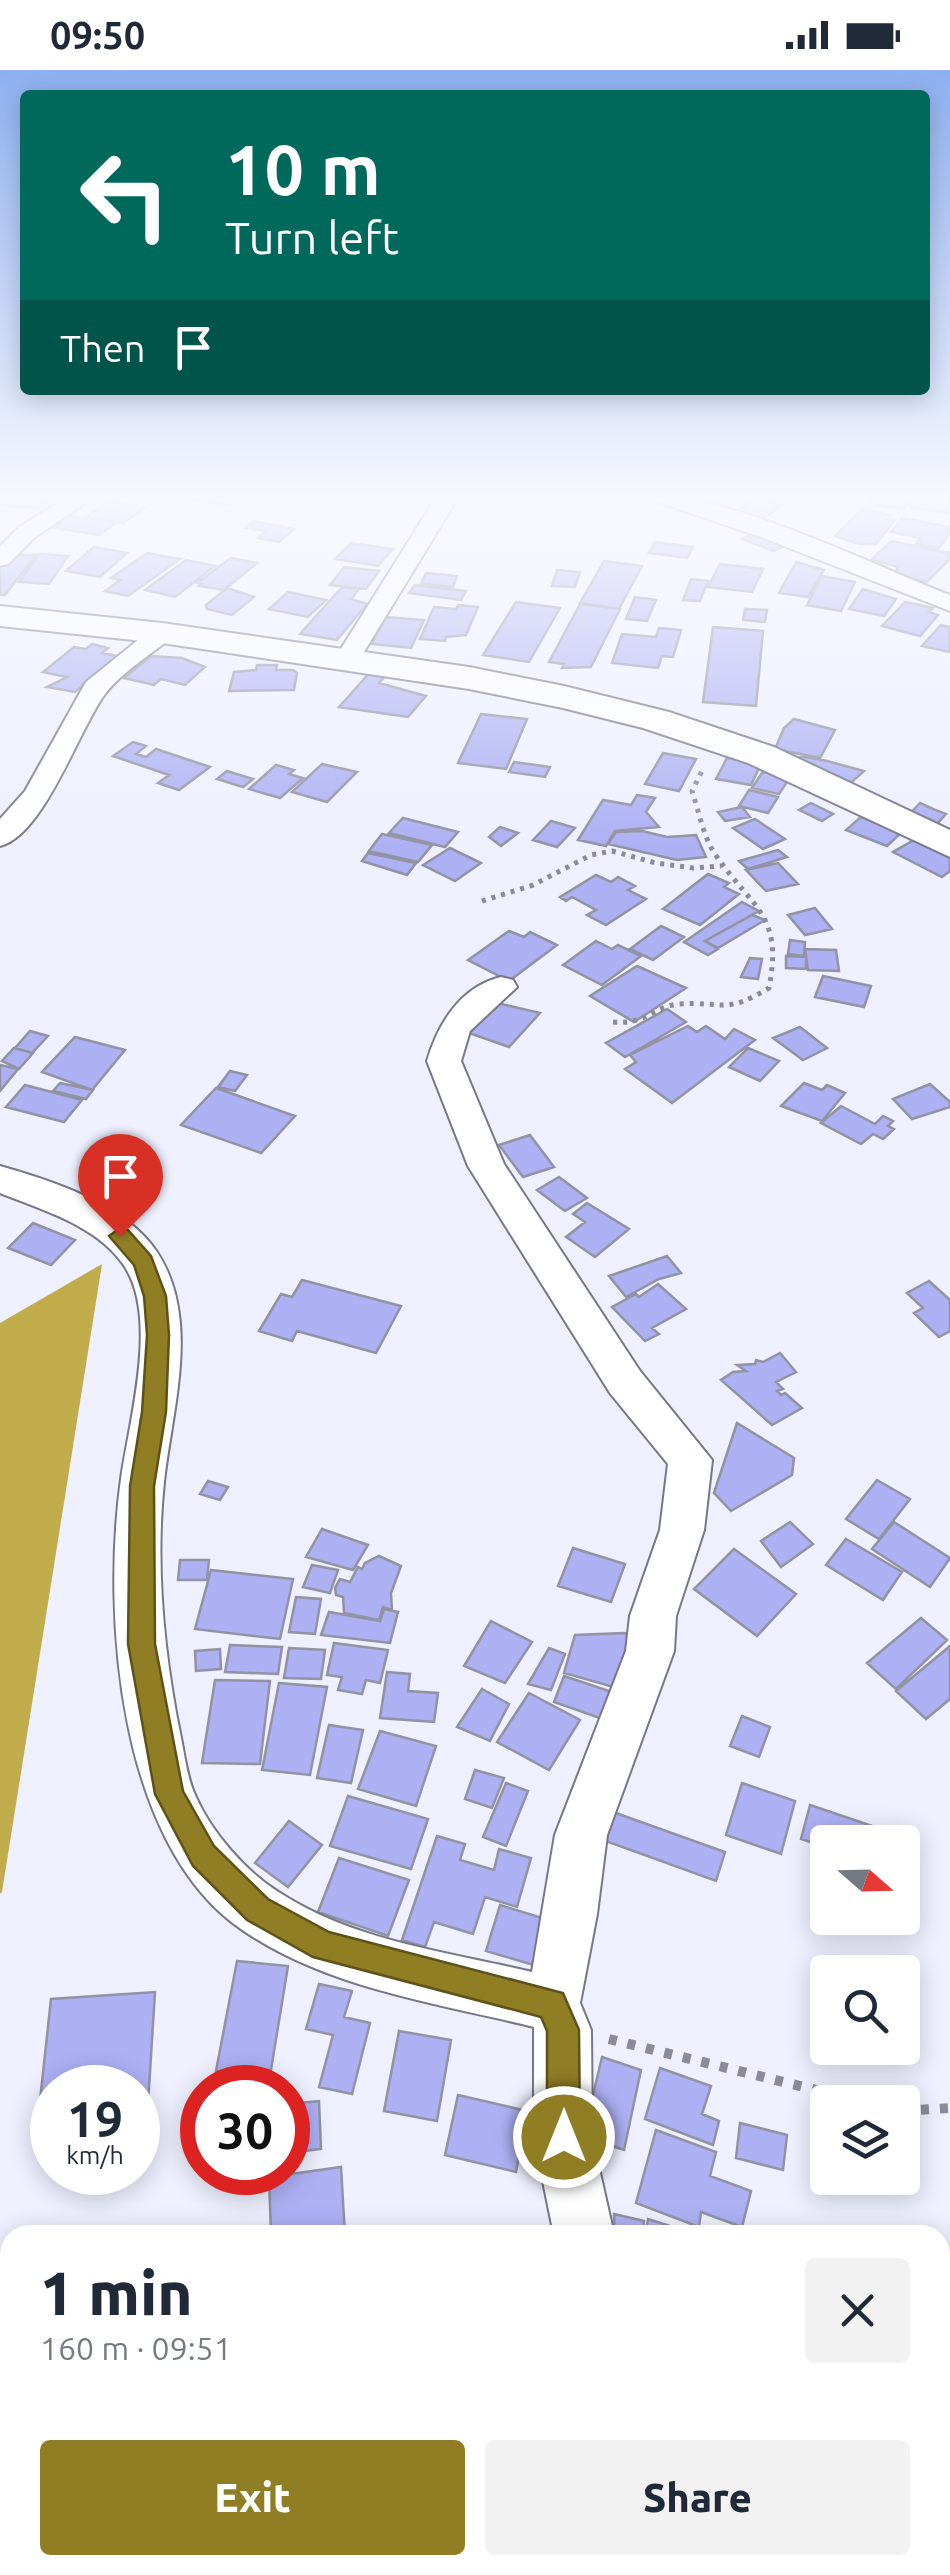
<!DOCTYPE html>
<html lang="en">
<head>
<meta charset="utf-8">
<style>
	body { margin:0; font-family:Ubuntu,sans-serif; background:#f2f2f3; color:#1f2937; height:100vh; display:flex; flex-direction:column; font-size:38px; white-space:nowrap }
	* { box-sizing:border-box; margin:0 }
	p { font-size:32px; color:#747a83 }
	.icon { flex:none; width:55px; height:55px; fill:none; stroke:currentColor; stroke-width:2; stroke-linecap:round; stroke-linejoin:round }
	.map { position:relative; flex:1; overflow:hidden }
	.details { position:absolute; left:0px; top:2155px; width:950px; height:350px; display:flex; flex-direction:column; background:#fff; border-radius:30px 30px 0 0; box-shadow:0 5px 25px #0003 }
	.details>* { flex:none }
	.top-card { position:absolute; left:20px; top:20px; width:910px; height:305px; border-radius:10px; box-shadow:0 5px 25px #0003; background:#00695c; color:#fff; overflow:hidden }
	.needle { width:65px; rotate:110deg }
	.fabs { position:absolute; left:810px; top:1755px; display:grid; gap:20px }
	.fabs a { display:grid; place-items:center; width:110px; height:110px; border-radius:10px; background:#fff; box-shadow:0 5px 25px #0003; font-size:50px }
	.speed { position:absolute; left:30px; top:1995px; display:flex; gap:20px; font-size:50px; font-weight:700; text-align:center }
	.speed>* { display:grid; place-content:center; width:130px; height:130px; border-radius:50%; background:#fff; box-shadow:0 5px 25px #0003; line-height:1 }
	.speed small { font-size:25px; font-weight:400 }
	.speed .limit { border:15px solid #d22; background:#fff; color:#111 }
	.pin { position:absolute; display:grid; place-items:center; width:85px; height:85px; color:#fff; margin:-102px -42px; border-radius:50% 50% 50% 0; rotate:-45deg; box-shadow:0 0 10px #0007 }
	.pin .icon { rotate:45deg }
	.me { position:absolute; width:110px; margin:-55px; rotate:0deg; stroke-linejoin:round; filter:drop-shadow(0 0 8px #0008) }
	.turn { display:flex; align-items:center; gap:35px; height:210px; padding:0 40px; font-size:45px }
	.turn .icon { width:130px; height:130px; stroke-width:2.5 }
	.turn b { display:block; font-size:70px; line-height:85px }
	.then { display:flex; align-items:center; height:95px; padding:0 40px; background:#0003; gap:20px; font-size:38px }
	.round { display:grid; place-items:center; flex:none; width:105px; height:105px; border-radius:10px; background:#f2f2f3 }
	.overview { display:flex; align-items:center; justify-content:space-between; height:170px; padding:0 40px }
	h1 { font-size:60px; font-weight:800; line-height:75px }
	.button { display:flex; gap:20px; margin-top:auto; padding:20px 40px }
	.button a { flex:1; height:115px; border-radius:10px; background:#907e25; color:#fff; font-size:40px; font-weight:800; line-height:115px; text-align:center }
	.button a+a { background:#f2f2f3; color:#1f2937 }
	.status { display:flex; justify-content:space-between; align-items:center; height:70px; padding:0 50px; background:#fff; direction:ltr }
	.status svg { height:28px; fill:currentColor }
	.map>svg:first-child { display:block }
	.forest { fill:#c1ac4c }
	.building { fill:#adb0f3; stroke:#9192a2; stroke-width:2.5 }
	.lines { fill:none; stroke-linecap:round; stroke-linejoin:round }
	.street-casing { stroke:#777887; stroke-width:4 }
	.secondary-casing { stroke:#777887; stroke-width:4 }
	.path-far1 { stroke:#8a8b96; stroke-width:5; stroke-dasharray:4 6; stroke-linecap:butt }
	.path { stroke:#8a8b96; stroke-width:10; stroke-dasharray:8 11; stroke-linecap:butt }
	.street { fill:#fff; fill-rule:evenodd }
	.secondary { fill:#fff; fill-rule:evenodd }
	.route { fill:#907e25; stroke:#5e5218; stroke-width:2.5 }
</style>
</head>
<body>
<div class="status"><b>09:50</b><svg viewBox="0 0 49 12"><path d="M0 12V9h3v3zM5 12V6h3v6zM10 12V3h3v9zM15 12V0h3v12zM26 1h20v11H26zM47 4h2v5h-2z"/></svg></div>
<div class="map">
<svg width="950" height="2505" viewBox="0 0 950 2505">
	<rect width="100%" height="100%" fill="#eef0fe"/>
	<path class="forest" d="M102,1194L2,1822L0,1824V1253Z"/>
	<path class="building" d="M7,426H51L37,438L0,435Z
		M161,426H241L231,435Z
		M874,426L909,431L904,439L870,434Z
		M917,426H950V443L911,437Z
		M756,429L770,432L783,435L760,450L734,443Z
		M108,431L145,437L124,453L87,447Z
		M862,439L891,445L888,449L895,450L876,474H859L835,466Z
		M68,446L116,452L100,465L54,458Z
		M902,448L950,457V462L939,478L916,474L920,468L891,462Z
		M253,451L294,459L279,472L258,468L266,461L246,458Z
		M753,464L784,476L773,481L742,469Z
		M891,471L950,483V489L927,512L892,504L899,497L871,490Z
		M655,472L693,477L687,488L649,483Z
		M351,473L393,479L378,496L335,489Z
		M94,477L127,483L100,507L66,501Z
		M147,483L180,489L128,526L105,521L120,510L111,508Z
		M39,484L68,486L49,514L19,512Z
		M12,485H36L5,525H0V499Z
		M231,488L257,493L224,520L199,516L201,514L197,513Z
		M186,490L215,496L175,527L145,520Z
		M604,491L642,496L619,539L580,533Z
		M796,492L824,500L808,527L779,523Z
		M720,494L763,499L752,522L708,517Z
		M344,497L379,501L366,519L330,515Z
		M557,500L580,502L575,517L552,516Z
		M426,503L457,506L453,517L421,514Z
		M822,506L855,512L841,541L807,535Z
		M691,509L708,511L700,531L683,530Z
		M415,515L466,521L461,530L409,523Z
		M342,517L359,519L351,529L367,534L337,570L300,564Z
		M227,518L254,527L232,545L207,539L206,535Z
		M863,519L896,529L884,546L849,539Z
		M288,522L326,530L308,547L269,539Z
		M635,527L656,530L647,551L626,549Z
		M516,532L560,538L529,592L483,585Z
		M905,532L933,538L929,542L938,545L920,566L882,556Z
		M580,534L620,539L591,597L562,598L564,594L549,592Z
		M458,535L478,537L466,565L446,567L445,571L420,569L434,537L456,539Z
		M745,539L767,540L765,552L743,550Z
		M385,547L424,550L411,578L372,574Z
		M941,555L950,557V582L922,576Z
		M713,557L763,561L756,636L703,632Z
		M659,558L681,560L673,587L662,586L658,598L612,593L622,564L656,567Z
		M92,574L108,578L102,583L117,586L75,622L47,617L67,607L43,602L74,577L86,579Z
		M151,586L182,588L205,597L185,615L161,609L154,615L124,608Z
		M257,595H277L276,600H293L297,603L294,620L229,621L234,602L256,600Z
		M372,600L388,603L379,613L426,626L408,647L339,637Z
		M481,644L527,649L506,699L458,693Z
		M794,649L835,660L820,688L775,679L784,658Z
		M133,672L146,676L136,684L146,687L156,679L210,697L179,720L158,713L169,705L113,686Z
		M663,683L696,689L679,721L645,714Z
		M801,686L827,691L864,701L846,717L796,691Z
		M727,688L761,694L751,715L716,709Z
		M514,692L550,697L545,707L509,702Z
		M322,694L357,702L327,732L292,722Z
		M276,695L294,700L289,704L303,708L280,728L249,719Z
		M227,701L253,709L243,717L217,709Z
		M770,702L789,709L779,724L752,718L762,703Z
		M749,720L778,727L768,743L739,736Z
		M637,725L655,728L646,742L659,757L615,761L606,776L578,770L603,730L631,735Z
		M811,733L833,744L822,751L799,740Z
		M920,733L933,739L946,744L935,756L907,747Z
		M742,737L750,747L725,751L718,742Z
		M861,747L901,763L887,776L846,760Z
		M403,748L458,762L445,777L389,763Z
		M755,749L785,769L763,779L733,758Z
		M551,751L575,758L557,777L533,770Z
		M500,757L518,763L501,776L489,767Z
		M642,761L667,767L696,765L706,787L677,790L608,774L616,762Z
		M382,764L432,775L418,792L369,781Z
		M914,770L950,788V801L942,807L893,782Z
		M450,778L481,793L455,811L423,795Z
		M778,780L787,787L748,799L739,791Z
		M368,783L416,793L407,805L362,791Z
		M778,793L798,814L766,821L746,800Z
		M708,804L729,813L724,817L739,824L700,855L663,839Z
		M596,805L611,812L618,807L635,816L628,820L646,829L606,855L587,845L596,840L572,827L566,831L560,827Z
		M742,832L759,841L705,871L718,879L708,885L684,872Z
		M815,838L832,859L805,865L788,845Z
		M752,845L765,850L718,878L705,871Z
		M661,856L684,867L653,890L630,879Z
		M509,861L524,867L530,862L557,875L509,911L468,890Z
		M790,870L805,872L804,886L788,884Z
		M596,871L612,879L618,875L641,886L602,915L563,895Z
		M805,879L836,880L839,901L808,900Z
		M786,886L806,887V899L786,898Z
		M750,888L762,889L758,909L741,907Z
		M637,896L686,918L634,952L590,926Z
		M823,906L871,916L864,937L815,927Z
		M497,933L540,943L509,977L469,963Z
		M667,939L686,952L625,987L606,973Z
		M688,956L697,962L706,956L725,969L734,959L755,970L672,1033L625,999L636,992L630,985Z
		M800,957L827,978L803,990L773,968Z
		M30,961L48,966L32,983L15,978Z
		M75,967L125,980L92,1020L42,1002Z
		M14,978L33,983L19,999L2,991Z
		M748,978L779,991L760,1011L729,997Z
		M0,995L18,999L0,1021Z
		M230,1001L247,1005L235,1021L218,1017Z
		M60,1013L93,1020L86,1029L53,1021Z
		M804,1013L822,1020L827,1015L845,1023L822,1051L781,1036Z
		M930,1014L950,1032V1037L912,1049L893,1029Z
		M25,1015L82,1030L64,1052L6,1037Z
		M216,1018L295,1046L261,1083L181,1055Z
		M841,1036L875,1054L883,1046L893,1051L888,1056L894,1059L883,1069L873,1064L861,1074L821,1053Z
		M530,1065L554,1097L523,1107L499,1075Z
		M559,1107L587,1128L565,1141L537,1120Z
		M587,1133L629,1159L595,1187L566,1167L585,1152L573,1144Z
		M33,1153L75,1170L51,1195L8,1178Z
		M667,1186L681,1203L659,1209L626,1227L609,1206Z
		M302,1210L401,1236L376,1283L297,1261L292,1271L259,1261L281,1224L292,1227Z
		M929,1211L950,1230V1261L939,1267L914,1243L923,1238L907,1223Z
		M658,1214L686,1239L652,1258L659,1264L645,1271L612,1237L636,1224L639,1227Z
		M780,1283L796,1302L776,1312L783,1319L777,1321L781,1325L785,1323L802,1338L772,1355L721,1310L733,1302L746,1301L737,1295L755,1294L756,1290L763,1292Z
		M737,1353L794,1388L792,1405L731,1441L714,1423Z
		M877,1410L910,1429L879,1469L846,1449Z
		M208,1411L228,1417L220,1430L200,1424Z
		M790,1452L813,1474L781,1497L761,1471Z
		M894,1452L950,1488L930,1517L872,1479Z
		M322,1459L368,1475L353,1500L306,1487Z
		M846,1469L902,1502L883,1530L826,1495Z
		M573,1478L625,1494L611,1532L558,1516Z
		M734,1479L796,1524L757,1566L694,1519Z
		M379,1486L401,1496L391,1523L392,1540L383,1537L379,1550L344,1543L343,1527L336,1525L335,1518L340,1509L350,1512L358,1497L362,1499L365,1493Z
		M180,1490H209L207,1510H178Z
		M312,1495L338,1500L330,1523L303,1517Z
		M211,1500L293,1509L280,1569L195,1559Z
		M296,1527L321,1529L315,1564L289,1562Z
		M384,1539L398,1542L390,1573L321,1565L329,1542L380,1551Z
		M921,1548L947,1570L896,1619L867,1593Z
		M491,1551L532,1572L505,1613L464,1596Z
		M624,1563L639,1568L624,1620L564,1603L575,1565Z
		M334,1573L388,1580L380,1613L366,1610L362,1624L338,1620L342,1607L327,1605Z
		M230,1575L282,1577L278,1604L225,1602Z
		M950,1576V1629L926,1649L896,1621Z
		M289,1578L325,1580L321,1609L284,1608Z
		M549,1578L565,1584L551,1620L528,1614Z
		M220,1579L221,1599L196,1601L195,1581Z
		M387,1602L410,1604L408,1621L438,1623L434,1652L380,1648Z
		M564,1606L624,1626L614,1653L554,1632Z
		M215,1610L270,1611L260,1694L202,1693Z
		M279,1613L327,1617L310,1705L262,1700Z
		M482,1619L509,1634L490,1671L457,1657Z
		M529,1623L580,1650L549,1700L497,1672Z
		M742,1646L770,1657L759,1687L730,1676Z
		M329,1655L363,1660L351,1713L317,1708Z
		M380,1661L436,1676L416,1736L358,1719Z
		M475,1700L504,1708L492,1738L465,1729Z
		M506,1713L528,1721L506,1776L483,1767Z
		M742,1713L795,1731L781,1784L726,1765Z
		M348,1726L428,1749L411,1799L330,1776Z
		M810,1735L899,1765L897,1772H828V1778L801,1769Z
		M613,1742L725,1782L716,1811L603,1770Z
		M289,1751L322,1775L288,1817L255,1793Z
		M437,1766L465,1774L460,1790L494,1800L499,1779L531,1788L517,1837L485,1827L473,1864L434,1852L425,1877L402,1870Z
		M339,1788L409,1810L388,1866L318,1842Z
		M500,1835L549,1850L537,1896L486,1881Z
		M237,1891L288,1896L270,2006L216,2001Z
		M319,1914L352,1921L344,1947L370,1953L352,2024L319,2017L333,1965L306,1959Z
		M155,1922L147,2050L138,2051V2018H52V2057L37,2058L51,1929Z
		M399,1961L451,1970L437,2051L384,2041Z
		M602,1987L641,2000L624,2080L583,2067Z
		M660,1998L711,2016L702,2044L719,2051L713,2075L645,2049Z
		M458,2025L527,2041L516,2102L445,2085Z
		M319,2031L321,2079L288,2083V2034Z
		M740,2053L787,2065L783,2100L736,2088Z
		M656,2060L716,2082L710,2106L751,2121L742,2157L701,2142L699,2157L636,2133Z
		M341,2097L345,2165H271L269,2107Z
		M614,2144L644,2151L642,2165H615Z
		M648,2149L683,2160L682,2165H645Z
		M424,2495H473L471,2505H422Z"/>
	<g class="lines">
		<defs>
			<path id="street" d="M69,426H95L35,467L8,494L0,496V476L19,457Z
				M437,426H459L356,595H338L334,590Z
				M652,426C730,424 873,495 950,525V541L761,467L655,431Z
				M162,556L171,558L174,563L171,568C150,585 121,603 105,624C79,659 44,765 0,776V749L25,721L86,612L153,558Z
				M501,907L513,910L517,917L470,961L461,991L504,1094L640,1301L712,1390L704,1460L676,1546L674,1581L607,1765L597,1844L580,1933L591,1960L592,2067L614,2165H554L534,2067V1957C436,1933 326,1918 241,1859C118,1774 102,1545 121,1409C129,1351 160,1246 123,1194C96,1155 42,1140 0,1123V1096C53,1111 125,1134 157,1182C201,1249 172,1339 164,1412C155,1496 164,1585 181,1668C185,1687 187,1709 196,1727C212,1763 246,1802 280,1823C354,1871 448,1882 532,1902L555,1765L626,1581L630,1546L660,1460L668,1394L610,1323L468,1096L427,991C438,954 460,917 501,907Z
				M566,2495H634L632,2505H564Z"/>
			<path id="secondary" d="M0,536L162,553L469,597L564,616L669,642L774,677L950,760V787L748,693L643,658L563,638L469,619L162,573L0,556Z"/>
		</defs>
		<use href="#street" class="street-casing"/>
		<use href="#secondary" class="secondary-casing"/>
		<path class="path-far1" d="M482,831L533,815L591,785L612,781L656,793L693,798L721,796
			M613,952C646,955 654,936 679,934C725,931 724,945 769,918C783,845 754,840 717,787C704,770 699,742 692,721L703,699"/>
		<path class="path" d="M609,1969L865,2032
			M902,2041L950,2038
			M28,2505L32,2495"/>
		<use href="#street" class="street"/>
		<use href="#secondary" class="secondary"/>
	</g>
	<linearGradient id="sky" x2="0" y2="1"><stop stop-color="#8eb0f0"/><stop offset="0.55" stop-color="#f7f8ff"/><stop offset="1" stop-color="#f7f8ff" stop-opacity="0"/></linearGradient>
	<rect width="950" height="777" fill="url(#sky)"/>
	<path class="route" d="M120,1158L128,1160L151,1186L166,1226L169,1265L166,1342L154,1416L155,1574L183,1721L214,1776L268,1829L329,1862L563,1923L579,1960L580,2067L575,2079L564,2083L552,2079L547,2067V1961L541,1947L313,1887L247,1850L193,1796L155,1724L128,1574L130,1416L142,1342L147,1265L144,1226L134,1195L109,1166Z"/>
</svg>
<div class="fabs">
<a><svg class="needle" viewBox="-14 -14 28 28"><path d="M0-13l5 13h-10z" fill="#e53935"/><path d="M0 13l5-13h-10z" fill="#747a83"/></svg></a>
<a><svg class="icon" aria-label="search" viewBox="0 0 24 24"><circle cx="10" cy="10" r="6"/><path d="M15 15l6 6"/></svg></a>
<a><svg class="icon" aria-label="layers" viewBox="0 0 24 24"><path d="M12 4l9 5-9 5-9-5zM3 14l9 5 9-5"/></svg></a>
</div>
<div class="speed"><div>19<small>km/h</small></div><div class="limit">30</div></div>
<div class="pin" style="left:120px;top:1166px;background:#d93025"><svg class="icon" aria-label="arrive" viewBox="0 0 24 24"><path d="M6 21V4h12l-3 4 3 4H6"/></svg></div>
<svg class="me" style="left:564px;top:2067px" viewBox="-20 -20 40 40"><circle r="17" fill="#907e25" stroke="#fff" stroke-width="3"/><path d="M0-11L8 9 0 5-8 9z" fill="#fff"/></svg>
<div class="top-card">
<div class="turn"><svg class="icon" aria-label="left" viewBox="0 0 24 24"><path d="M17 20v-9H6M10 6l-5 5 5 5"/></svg><div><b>10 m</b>Turn left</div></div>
<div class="then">Then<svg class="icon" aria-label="arrive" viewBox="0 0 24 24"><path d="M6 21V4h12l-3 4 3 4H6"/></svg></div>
</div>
<section class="details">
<div class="overview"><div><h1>1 min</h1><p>160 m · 09:51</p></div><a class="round"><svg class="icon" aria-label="close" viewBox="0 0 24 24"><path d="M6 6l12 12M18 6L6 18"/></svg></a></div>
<div class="button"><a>Exit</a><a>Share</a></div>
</section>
</div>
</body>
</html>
